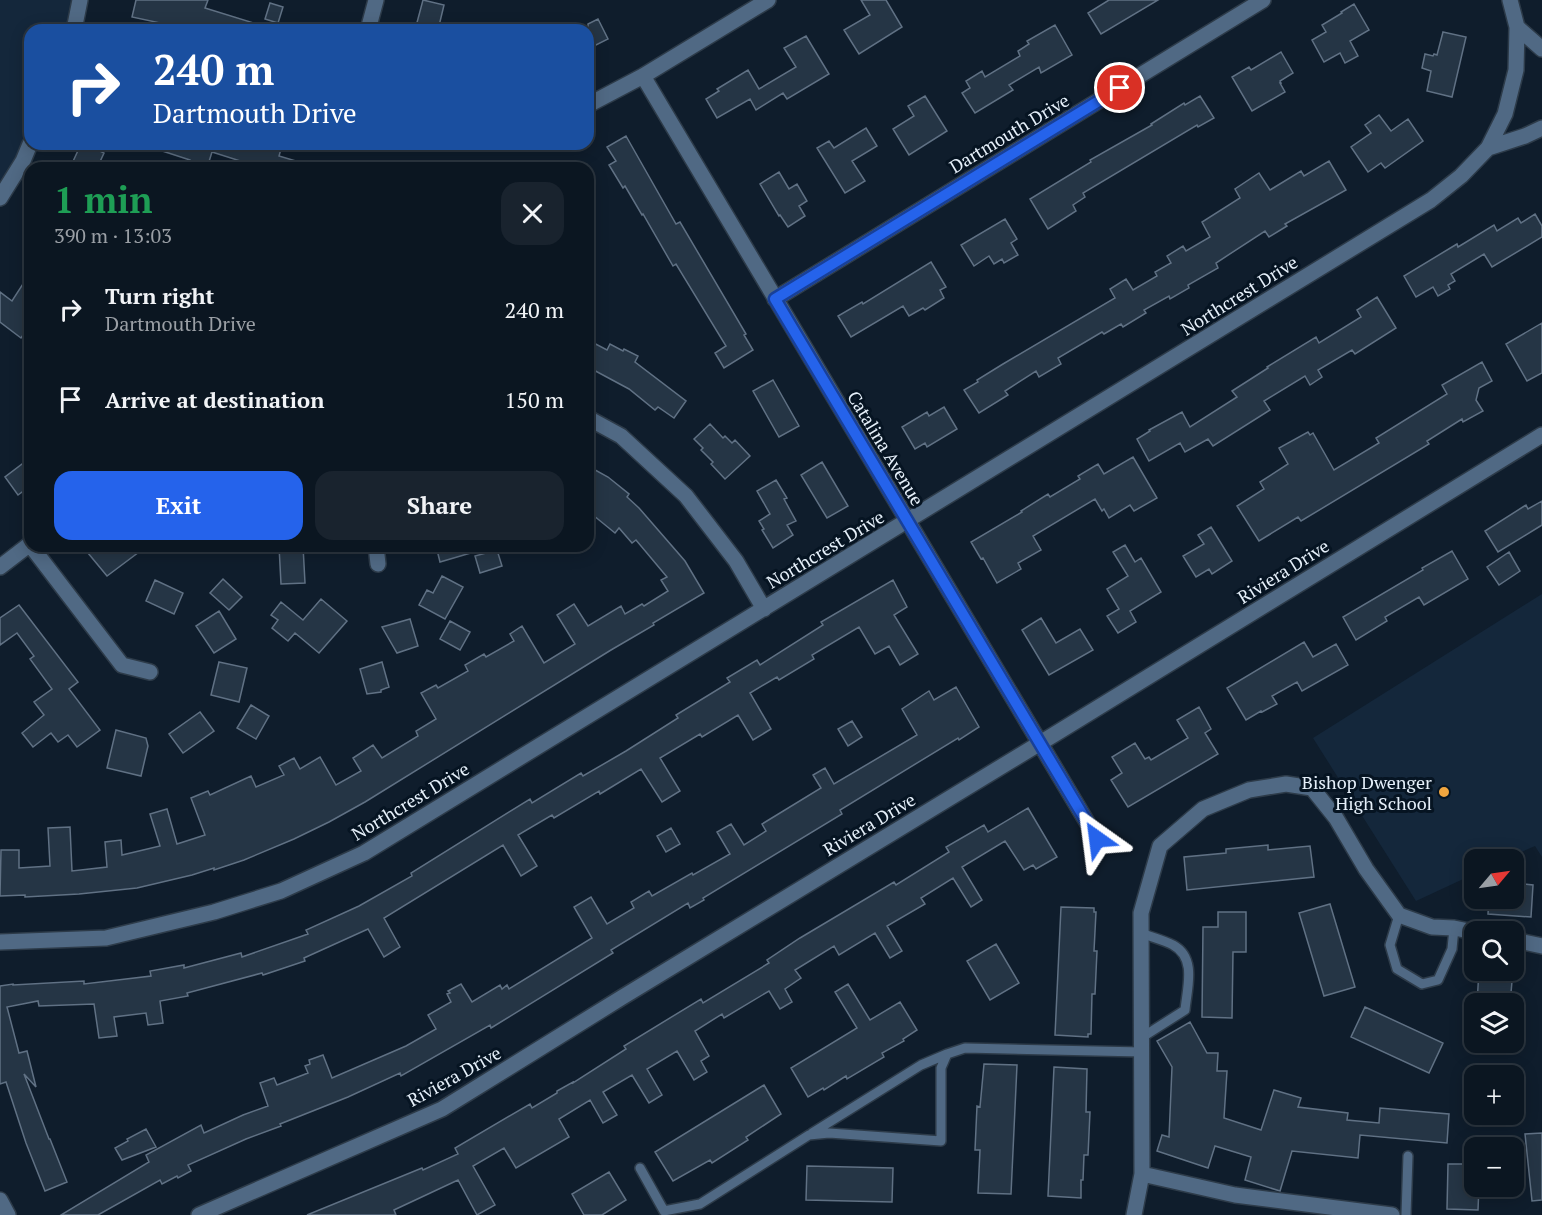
<!DOCTYPE html>
<html lang="en">
<head>
<meta charset="utf-8">
<style>
	body { margin:0; font-family:"PT Serif",serif; background:#19232e; color:#f1f3f6; height:100vh; display:flex; flex-direction:column; font-size:22px; white-space:nowrap }
	* { box-sizing:border-box; margin:0 }
	p { font-size:20px; color:#9a9fa5 }
	.icon { flex:none; width:33px; height:33px; fill:none; stroke:currentColor; stroke-width:2; stroke-linecap:round; stroke-linejoin:round }
	.map { position:relative; flex:1; overflow:hidden }
	.sheet { position:absolute; left:24px; top:162px; width:570px; height:390px; display:flex; flex-direction:column; background:#0b1621; border-radius:18px; box-shadow:0 3px 15px #0003,0 0 0 2px #2b353f }
	.sheet>* { flex:none }
	.hud { position:absolute; left:24px; top:24px; width:570px; height:126px; border-radius:18px; box-shadow:0 3px 15px #0003,0 0 0 2px #2b353f; background:#1a4fa0; color:#fff; overflow:hidden }
	.needle { width:39px; rotate:61deg }
	.controls { position:absolute; left:1464px; top:849px; display:grid; gap:12px }
	.controls a { display:grid; place-items:center; width:60px; height:60px; border-radius:12px; background:#0b1621; box-shadow:0 3px 15px #0003,0 0 0 2px #2b353f; font-size:30px }
	.pin { position:absolute; display:grid; place-items:center; width:51px; height:51px; color:#fff; margin:-26px; border:3px solid #fff; border-radius:50%; box-shadow:0 2px 6px #0007 }
	.me { position:absolute; width:66px; margin:-33px; rotate:329deg; stroke-linejoin:round; filter:drop-shadow(0 0 4px #0008) }
	.turn { display:flex; align-items:center; gap:21px; height:126px; padding:0 30px; font-size:27px }
	.turn .icon { width:78px; height:78px; stroke-width:2.5 }
	.turn b { display:block; font-size:42px; line-height:51px }
	.round { display:grid; place-items:center; flex:none; width:63px; height:63px; border-radius:18px; background:#19232e }
	.head { display:flex; align-items:center; justify-content:space-between; height:102px; padding:0 30px }
	h1 { font-size:36px; font-weight:600; line-height:45px; color:#1e9e55 }
	.button { display:flex; gap:12px; margin-top:auto; padding:12px 30px }
	.button a { flex:1; height:69px; border-radius:18px; background:#2563eb; color:#fff; font-size:24px; font-weight:600; line-height:69px; text-align:center }
	.button a+a { background:#19232e; color:#f1f3f6 }
	ul { padding:0; list-style:none }
	li { display:flex; align-items:center; gap:18px; height:90px; padding:0 30px }
	li div { flex:1 }
	li b { display:block; font-size:22px }
	li em { font-style:normal }
	.map>svg:first-child { display:block }
	.built { fill:#14273b }
	.building { fill:#253545; stroke:#607184; stroke-width:1.5 }
	.lines { fill:none; stroke-linecap:round; stroke-linejoin:round }
	.service-casing { stroke:#2d3b49; stroke-width:12 }
	.minor-casing { stroke:#2d3b49; stroke-width:18 }
	.service { stroke:#506984; stroke-width:9 }
	.minor { stroke:#506984; stroke-width:15 }
	.route-casing { stroke:#184099; stroke-width:15 }
	.route { stroke:#2563eb; stroke-width:10 }
	.poi-dot { fill:#f0a63f; stroke:#061422; stroke-width:2 }
	.labels { text-anchor:middle; dominant-baseline:central; stroke-width:6; stroke-linejoin:round; paint-order:stroke }
	.street-label { font-size:18px; fill:#e6f0fa; stroke:#061422 }
	.poi-label { font-size:18px; fill:#e6f0fa; stroke:#061422; text-anchor:end }
</style>
</head>
<body>
<div class="map">
<svg width="1542" height="1215" viewBox="0 0 1542 1215">
	<rect width="100%" height="100%" fill="#0f1d2c"/>
	<path class="built" d="M0,0H80L74,30H30V144L0,198Z
		M1542,594V857L1535,846L1505,859L1474,860V874L1416,901L1313,738Z"/>
	<path class="building" d="M136,0H208L205,8L263,26L262,30H178L179,27L132,17Z
		M423,0L444,5L438,30H415Z
		M861,0H886L902,27L859,54L844,30L870,15Z
		M1109,0H1158L1101,34L1088,13Z
		M270,3L283,7L278,23L265,19Z
		M1354,4L1369,30L1350,41L1358,56L1345,63L1340,53L1324,62L1312,40L1326,32L1322,25L1342,13L1341,12Z
		M598,19L608,39L588,49V24Z
		M1055,25L1072,55L1041,73L1039,67L1009,85L1013,90L975,113L962,93L970,88L966,81L982,71L985,77L1020,56L1018,51L1029,44L1027,41Z
		M1443,32L1466,37L1452,97L1427,91L1431,71L1422,68L1425,54L1433,56L1434,54L1437,55Z
		M806,36L829,74L787,99L783,93L756,110L750,99L717,118L706,99L719,91L717,89L748,70L759,89L796,67L784,48Z
		M1281,52L1293,73L1280,81L1281,83H1280L1285,92L1252,111L1232,77L1249,67L1251,70Z
		M925,96L947,131L909,155L893,129L914,116L908,106Z
		M1200,96L1214,118L1198,127L1197,125L1083,193L1085,197L1073,205L1076,211L1048,229L1030,199L1091,162L1090,160L1152,125L1151,124L1184,103L1185,105Z
		M1379,115L1391,131L1408,119L1423,141L1385,168L1381,163L1368,172L1351,147L1371,133L1365,125Z
		M866,128L877,146L852,161L865,181L845,193L817,148L829,141L834,148Z
		M626,136L676,224L680,222L746,334L744,335L753,350L724,368L715,353L726,346L676,264L673,266L643,214L642,215L625,186L623,188L609,165L616,161L607,147Z
		M81,144H86L104,153L97,168H70Z
		M151,144H265L281,149L279,156L306,164L305,168H262L212,152L207,168H187L190,160L150,147Z
		M1329,161L1346,190L1285,224L1287,226L1269,237L1265,231L1216,263L1218,268L1188,285L1189,288L1170,299L1169,296L1144,310L1146,313L1123,327L1121,324L1104,334L1102,332L1058,358L1061,364L1039,377L1036,371L1005,391L1008,395L979,413L964,390L978,382L977,380L1003,364L1115,298L1110,289L1126,279L1133,290L1157,276L1155,272L1171,263L1167,256L1183,246L1186,251L1210,237L1202,222L1240,198L1235,189L1259,173L1270,190L1301,171L1304,176Z
		M779,172L789,189L797,184L807,201L799,206L805,216L788,227L780,215L779,216L760,184Z
		M1535,214L1542,226V237L1492,267L1484,254L1451,274L1455,281L1448,285L1450,289L1438,296L1433,287L1416,297L1404,276L1457,244L1458,247L1494,225L1497,231L1518,218L1521,223Z
		M1005,219L1017,239L1011,243L1018,255L1004,263L1002,259L994,264L989,256L974,266L961,245Z
		M931,262L946,287L940,290L944,298L925,310L923,308L909,316L903,306L851,337L838,316L862,302L863,304Z
		M30,273V325L21,338L0,322V292L12,301Z
		M1377,297L1396,328L1355,354L1352,350L1318,370L1322,377L1310,385L1305,376L1264,401L1270,410L1213,446L1208,439L1185,452L1180,443L1149,461L1137,439L1150,431L1149,430L1182,412L1190,427L1237,397L1232,391L1268,368L1267,367L1316,337L1319,343L1361,317L1357,310Z
		M1542,323V373L1527,381L1506,344Z
		M588,340L607,350L610,344L623,351L624,349L638,356L635,362L686,401L674,418L658,407L655,410L629,389L588,367Z
		M1482,362L1492,381L1479,388L1476,400L1483,411L1463,422L1462,419L1427,441L1429,444L1301,521L1298,517L1259,541L1237,506L1264,489L1260,482L1288,464L1279,448L1308,432L1310,435L1313,433L1334,470L1379,443L1376,438L1447,394L1442,385Z
		M773,380L799,426L779,437L753,391Z
		M944,407L957,429L927,447L925,443L915,449L902,427L927,412L929,416Z
		M710,424L723,438L725,436L732,443L735,440L750,456L725,479L711,464L713,462L701,450L703,448L694,439Z
		M1133,457L1157,498L1134,511L1130,505L1109,518L1104,509L1102,511L1095,499L1033,536L1041,550L1018,563L1021,569L997,583L983,558L981,559L971,542L1022,512L1021,511L1048,494L1050,497L1080,479L1078,476L1098,464L1104,474Z
		M30,458V486L18,495L5,477Z
		M822,462L848,506L827,518L801,475Z
		M588,466L608,477L629,494L627,497L639,508L685,561L704,593L653,623L654,625L611,650L365,802L329,822L294,839L244,860L214,870V868L192,875L137,888L79,894L25,897V895L0,896L1,850H19V868L50,866L48,828L70,827L72,871L107,867L105,842L121,840L122,855L160,846L150,814L167,809L177,844L205,835L191,798L208,791L210,795L251,776L256,787L284,775L279,766L294,758L300,769L320,757L336,785L361,771L353,758L373,745L382,758L418,736L416,731L436,719L421,693L436,685L438,688L468,671L465,665L484,654L486,657L514,641L510,634L522,626L544,663L575,644L557,615L574,604L588,626L621,606L625,614L642,604L644,606L668,591L661,580L667,577L636,540L632,543L619,528L615,533L588,511Z
		M776,480L787,498L784,499L796,521L787,525L793,535L773,548L762,530L764,529L759,521L770,514L757,491Z
		M1542,501V525L1498,552L1485,531L1526,505L1528,509Z
		M1211,527L1232,561L1212,574L1209,569L1196,577L1183,556L1204,544L1198,535Z
		M1125,545L1135,562L1141,558L1161,592L1130,611L1136,622L1118,633L1107,616L1119,609L1107,589L1128,576L1113,552Z
		M97,546H147L107,576L88,553Z
		M279,546H303L305,583L281,584Z
		M436,546H480L481,550L440,562Z
		M497,550L502,566L480,573L475,556Z
		M1452,551L1468,579L1424,605L1419,597L1385,617L1387,621L1356,640L1343,617L1423,570L1422,568Z
		M1509,552L1520,571L1499,585L1487,567Z
		M442,576L463,587L445,619L419,605L427,590L433,593Z
		M223,579L242,597L229,610L210,593Z
		M155,580L183,593L174,614L146,601Z
		M893,580L907,607L894,615L918,654L900,665L889,646L875,654L859,627L812,655L814,659L779,680L777,677L750,693L771,729L753,740L738,715L702,737L700,734L660,758L680,791L662,802L641,769L600,794L599,791L554,818L552,815L518,835L537,866L521,876L503,845L384,918L400,947L384,957L368,929L304,958L305,961L263,975L262,973L187,993L188,996L160,1001L163,1023L148,1025L146,1013L114,1017L117,1036L99,1038L94,1004L39,1006L38,1001L7,1007L19,1053L27,1051L36,1087L24,1074L49,1139H50L67,1182L45,1191L26,1143L6,1082L0,1084V986L13,984V985L84,981V984L151,976L150,971L184,965V968L241,953L242,957L308,934L306,930L359,906L412,876L411,873L530,799L532,803L581,773L583,776L626,751L678,718L676,715L730,682L727,678L757,660L760,665L823,625L821,622Z
		M321,599L347,621L319,653L295,633L288,641L272,628L278,620L271,615L281,602L303,620Z
		M19,605L78,682L69,689L100,730L77,747L68,735L58,742L51,733L33,747L22,733L44,715L34,702L52,689L30,659L34,656L17,633L0,645V618Z
		M219,611L236,639L214,653L196,626Z
		M1041,618L1056,643L1080,629L1093,650L1049,675L1022,630Z
		M410,619L418,646L397,653L382,627Z
		M450,621L470,632L460,650L440,639Z
		M1304,642L1313,657L1336,644L1348,665L1302,691L1297,682L1272,696L1277,704L1262,712L1261,711L1246,720L1227,688Z
		M219,662L247,668L239,702L211,695Z
		M382,662L389,687L381,690V692L367,694L360,669Z
		M956,687L979,727L959,740L958,738L840,810L842,814L703,898L704,900L690,908L688,903L611,950L613,953L491,1028L490,1025L401,1076L400,1073L348,1097L280,1124L281,1126L246,1139L188,1165L191,1171L178,1178L177,1176L162,1184L160,1180L98,1215H61L149,1162L146,1155L201,1125L204,1133L243,1115L268,1106L260,1083L274,1078L277,1085L308,1073L305,1066L310,1064L309,1060L323,1055L332,1078L406,1046L436,1029L428,1015L451,1002L447,994L450,993L448,991L461,984L472,1002L500,985L502,989L507,985L509,989L592,938L574,907L591,897L607,924L634,908L631,902L649,891L652,896L692,873L693,875L730,854L717,832L731,824L744,845L766,831L762,824L821,788L813,775L825,768L834,784L917,735L902,709L929,691L934,700Z
		M251,705L269,716L256,739L237,728Z
		M1199,707L1211,729L1205,733L1218,754L1128,807L1111,780L1122,773L1112,757L1135,743L1145,759L1149,757L1151,760L1188,738L1177,720Z
		M200,712L214,731L183,753L169,734Z
		M852,721L862,737L848,746L838,729Z
		M116,730L146,738L148,746L141,776L107,768Z
		M1028,808L1057,857L1036,869L1033,865L1024,870L1005,841L962,867L982,900L971,907L953,878L921,898L925,904L887,926L902,951L890,958L875,933L839,955L834,946L795,970L801,978L785,989L792,1002L780,1009L769,991L724,1018L722,1014L695,1031L709,1056L701,1061L707,1072L694,1080L677,1051L647,1069L662,1095L649,1103L632,1075L603,1092L617,1115L603,1123L590,1100L559,1119L569,1137L516,1168L504,1148L473,1166L495,1205L477,1215L458,1180L394,1210L396,1215H307L422,1168L423,1170L458,1154L455,1148L530,1104L532,1108L557,1093V1091L573,1082V1083L626,1049L624,1046L701,999L703,1003L769,963L767,960L800,938L894,882L896,885L949,852L946,847L984,825L988,832Z
		M671,828L680,844L666,852L657,836Z
		M1268,845V850L1310,846L1314,877L1187,890L1184,857L1226,853V849Z
		M1514,883L1533,885L1531,917L1488,914L1489,898H1514Z
		M1330,904L1355,987L1324,996L1299,913Z
		M1061,907L1094,908V912H1096L1094,951H1097L1095,994H1092L1091,1034H1088V1037L1055,1035Z
		M1218,912H1246V952H1233L1232,1018L1202,1017L1203,927H1218Z
		M996,944L1019,983L990,1000L967,961Z
		M1479,970H1513L1510,1004H1477Z
		M848,984L870,1020L900,1002L917,1030L903,1039L904,1041L882,1053L884,1057L847,1079L846,1076L824,1090L823,1088L808,1097L791,1068L857,1028L835,992Z
		M1365,1007L1443,1043L1429,1073L1351,1037Z
		M1190,1022L1207,1053H1218L1217,1071H1227L1224,1118L1261,1130L1274,1090L1301,1098L1298,1107L1348,1113L1347,1120L1379,1123L1380,1108L1449,1114L1447,1143L1360,1135L1358,1158L1292,1151L1280,1191L1245,1180L1251,1157L1215,1146L1208,1168L1157,1151L1162,1135L1169,1137L1172,1067L1157,1041Z
		M984,1064L1017,1065L1011,1194L978,1193L980,1150H975L977,1106L980,1107Z
		M1054,1067L1087,1069L1086,1112H1090L1088,1155H1084L1083,1180H1081V1198L1048,1196Z
		M764,1085L781,1114L746,1137L748,1140L712,1163L710,1160L673,1181L655,1152Z
		M146,1129L156,1147L122,1160L115,1148L128,1141L127,1139Z
		M1542,1133V1200L1532,1201L1525,1134Z
		M1448,1164H1474V1186H1479L1478,1210L1447,1209Z
		M807,1166L893,1168L892,1202L806,1200Z
		M609,1172L626,1200L602,1215H584L572,1194Z"/>
	<g class="lines">
		<defs>
			<path id="service" d="M1399,915L1390,945L1397,969L1422,984L1438,980L1452,949L1454,928
				M1141,933C1151,937 1163,940 1173,945C1197,958 1187,988 1185,1010L1141,1038
				M812,1133L921,1065L947,1054
				M640,1168L664,1211L700,1204L809,1135L829,1133L941,1141V1068L947,1054L965,1048L1142,1052
				M1406,1215L1408,1156"/>
			<path id="minor" d="M1517,27L1542,49
				M74,30L80,0
				M368,30L376,0
				M643,76L1097,839
				M588,105L643,76L768,0
				M1488,148L1525,136L1542,128
				M0,198L23,161L30,144
				M775,299L1263,0
				M588,418L621,436L686,496L736,561L764,609
				M31,546L122,665L150,672
				M376,546L378,564
				M0,567L30,544
				M1514,940L1542,946
				M0,942L106,938L214,912L281,891L364,853L1431,200L1461,176L1488,148L1505,114L1516,70L1517,27L1510,0
				M0,1200L8,1215
				M199,1215L442,1109L621,998L1055,734L1542,435
				M1134,1215L1142,1174
				M1392,1215L1235,1195L1142,1174L1141,913L1160,846L1203,809L1249,790L1286,784L1312,788L1336,818L1366,869L1399,915L1432,927L1454,928L1474,932"/>
		</defs>
		<use href="#service" class="service-casing"/>
		<use href="#minor" class="minor-casing"/>
		<use href="#service" class="service"/>
		<use href="#minor" class="minor"/>
	</g>
	<g class="lines">
		<defs>
			<path id="route" d="M1097,839L775,299L1120,88"/>
		</defs>
		<use href="#route" class="route-casing"/>
		<use href="#route" class="route"/>
	</g>
	<circle class="poi-dot" cx="1444" cy="792" r="6"/>
	<g class="labels">
		<g class="street-label">
			<text transform="translate(1009 133) rotate(-31)">Dartmouth Drive</text>
			<text transform="translate(1239 295) rotate(-32)">Northcrest Drive</text>
			<text transform="translate(886 448) rotate(59)">Catalina Avenue</text>
			<text transform="translate(825 549) rotate(-31)">Northcrest Drive</text>
			<text transform="translate(1283 571) rotate(-32)">Riviera Drive</text>
			<text transform="translate(410 801) rotate(-31)">Northcrest Drive</text>
			<text transform="translate(869 824) rotate(-31)">Riviera Drive</text>
			<text transform="translate(454 1076) rotate(-29)">Riviera Drive</text>
		</g>
		<g class="poi-label">
			<text x="1432" y="782">Bishop Dwenger<tspan x="1432" dy="21">High School</tspan></text>
		</g>
	</g>
</svg>
<div class="controls">
<a><svg class="needle" viewBox="-14 -14 28 28"><path d="M0-13l5 13h-10z" fill="#e53935"/><path d="M0 13l5-13h-10z" fill="#9a9fa5"/></svg></a>
<a><svg class="icon" aria-label="search" viewBox="0 0 24 24"><circle cx="10" cy="10" r="6"/><path d="M15 15l6 6"/></svg></a>
<a><svg class="icon" aria-label="layers" viewBox="0 0 24 24"><path d="M12 4l9 5-9 5-9-5zM3 14l9 5 9-5"/></svg></a>
<a>+</a>
<a>−</a>
</div>
<div class="pin" style="left:1120px;top:88px;background:#d93025"><svg class="icon" aria-label="arrive" viewBox="0 0 24 24"><path d="M6 21V4h12l-3 4 3 4H6"/></svg></div>
<svg class="me" style="left:1097px;top:839px" viewBox="-20 -20 40 40"><path d="M0-17L14 15 0 8-14 15z" fill="#2563eb" stroke="#fff" stroke-width="4"/></svg>
<div class="hud">
<div class="turn"><svg class="icon" aria-label="right" viewBox="0 0 24 24"><path d="M7 20v-9h11M14 6l5 5-5 5"/></svg><div><b>240 m</b>Dartmouth Drive</div></div>
</div>
<section class="sheet">
<div class="head"><div><h1>1 min</h1><p>390 m · 13:03</p></div><a class="round"><svg class="icon" aria-label="close" viewBox="0 0 24 24"><path d="M6 6l12 12M18 6L6 18"/></svg></a></div>
<ul>
<li><svg class="icon" aria-label="right" viewBox="0 0 24 24"><path d="M7 20v-9h11M14 6l5 5-5 5"/></svg><div><b>Turn right</b><p>Dartmouth Drive</p></div><em>240 m</em></li>
<li><svg class="icon" aria-label="arrive" viewBox="0 0 24 24"><path d="M6 21V4h12l-3 4 3 4H6"/></svg><div><b>Arrive at destination</b></div><em>150 m</em></li>
</ul>
<div class="button"><a>Exit</a><a>Share</a></div>
</section>
</div>
</body>
</html>
